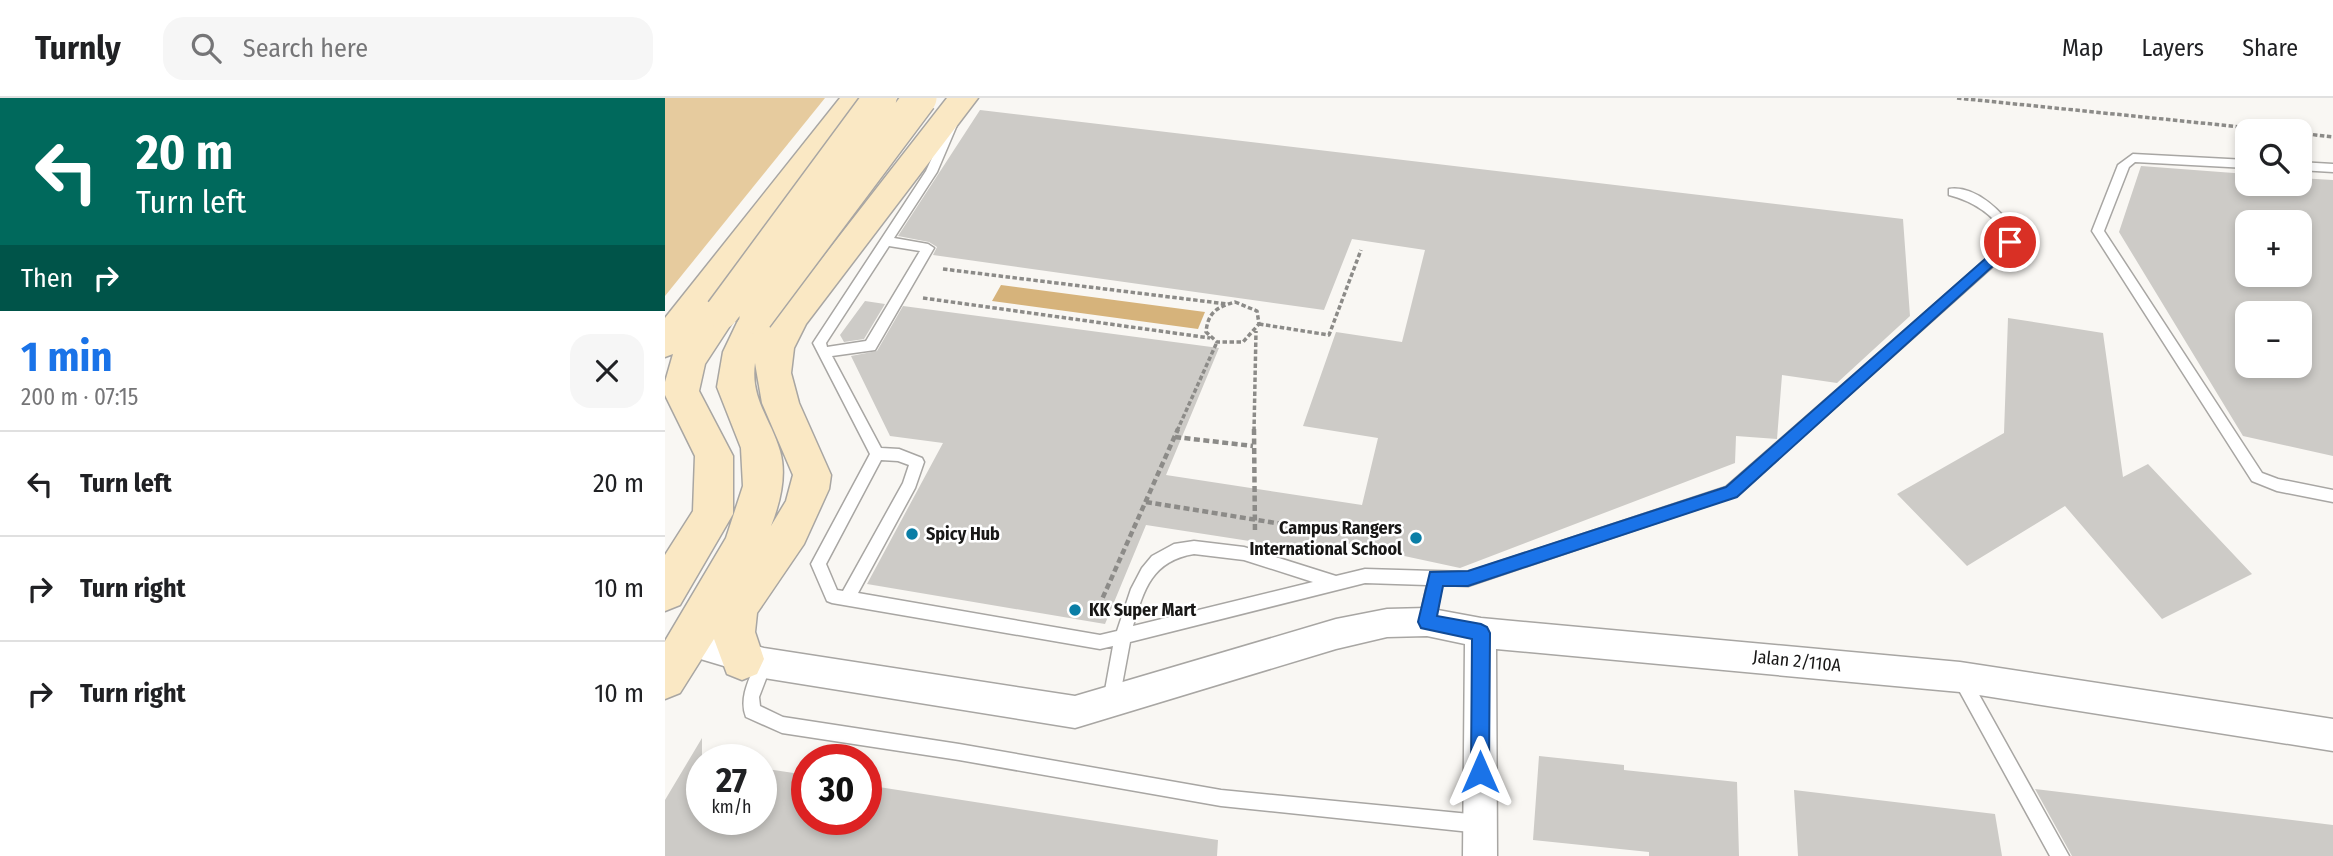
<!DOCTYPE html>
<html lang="en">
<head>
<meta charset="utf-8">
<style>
	body { margin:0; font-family:"Fira Sans Condensed",sans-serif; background:#f6f6f6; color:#202124; height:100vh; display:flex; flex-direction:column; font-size:26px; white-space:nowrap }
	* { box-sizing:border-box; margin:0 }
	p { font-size:23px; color:#757577 }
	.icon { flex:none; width:38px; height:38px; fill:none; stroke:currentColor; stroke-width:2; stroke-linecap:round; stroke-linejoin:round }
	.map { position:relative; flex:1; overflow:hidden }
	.panel { display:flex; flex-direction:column; background:#fff; width:665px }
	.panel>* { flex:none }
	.top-card { background:#00695c; color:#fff; overflow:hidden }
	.controls { position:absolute; left:1570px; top:21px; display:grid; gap:14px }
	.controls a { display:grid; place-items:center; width:77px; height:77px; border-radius:14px; background:#fff; box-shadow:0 4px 10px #0003; font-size:35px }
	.speed { position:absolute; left:21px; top:646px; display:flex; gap:14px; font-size:35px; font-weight:700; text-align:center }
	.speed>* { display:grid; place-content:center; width:91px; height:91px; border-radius:50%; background:#fff; box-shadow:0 4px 10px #0003; line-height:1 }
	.speed small { font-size:18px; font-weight:400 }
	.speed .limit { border:10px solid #d22; background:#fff; color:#111 }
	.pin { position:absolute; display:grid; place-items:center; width:60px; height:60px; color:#fff; margin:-30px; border:4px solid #fff; border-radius:50%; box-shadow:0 2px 7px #0007 }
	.me { position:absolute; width:77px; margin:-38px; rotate:0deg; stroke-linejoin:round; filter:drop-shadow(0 0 5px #0008) }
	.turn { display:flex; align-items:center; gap:24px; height:147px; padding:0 21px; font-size:32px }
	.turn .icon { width:91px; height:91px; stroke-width:2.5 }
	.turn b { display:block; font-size:49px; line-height:60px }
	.then { display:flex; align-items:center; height:66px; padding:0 21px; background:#0003; gap:14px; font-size:26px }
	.round { display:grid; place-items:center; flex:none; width:74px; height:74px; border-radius:21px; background:#f6f6f6 }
	.headline { display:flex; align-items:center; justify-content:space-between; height:119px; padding:0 21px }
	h1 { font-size:42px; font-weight:700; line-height:52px; color:#1a73e8 }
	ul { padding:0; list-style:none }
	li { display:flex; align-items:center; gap:21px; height:105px; padding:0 21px; border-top:2px solid #e0e0e0 }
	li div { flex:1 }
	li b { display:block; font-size:26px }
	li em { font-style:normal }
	header { display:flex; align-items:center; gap:42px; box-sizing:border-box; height:98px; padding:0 35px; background:#fff; border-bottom:2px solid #e0e0e0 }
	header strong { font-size:33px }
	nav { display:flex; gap:38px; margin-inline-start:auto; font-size:24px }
	.search { width:490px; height:63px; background:#f6f6f6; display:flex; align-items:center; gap:18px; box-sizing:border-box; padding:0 24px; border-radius:21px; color:#757577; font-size:26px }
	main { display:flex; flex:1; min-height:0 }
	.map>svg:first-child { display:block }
	.green { fill:#e6cb9e }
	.water { fill:#d6b37b }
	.building { fill:#cdcbc7; fill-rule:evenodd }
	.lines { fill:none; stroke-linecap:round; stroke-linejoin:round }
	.lane-casing { stroke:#a8a6a3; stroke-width:3 }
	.street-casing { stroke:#a8a6a3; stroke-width:3 }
	.secondary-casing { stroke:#a8a6a3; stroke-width:3 }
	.path-far1 { stroke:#8c8b88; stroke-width:3.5; stroke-dasharray:4.5 2.5; stroke-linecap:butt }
	.path { stroke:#8c8b88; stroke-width:4.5; stroke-dasharray:6 3.5; stroke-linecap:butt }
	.lane { fill:#fff; fill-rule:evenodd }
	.street { fill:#fff; fill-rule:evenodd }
	.secondary { fill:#fae8c4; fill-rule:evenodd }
	.secondary-bridge-casing { stroke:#a8a6a3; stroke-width:36; stroke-linecap:butt }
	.secondary-bridge { stroke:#fae8c4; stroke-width:33 }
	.route { fill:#1a73e8; stroke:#114b97; stroke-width:2 }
	.poi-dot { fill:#0a7ea6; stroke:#fff; stroke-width:2.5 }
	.labels { text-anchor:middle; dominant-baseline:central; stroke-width:5; stroke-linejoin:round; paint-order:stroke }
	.poi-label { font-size:18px; font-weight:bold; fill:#181716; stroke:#fff; text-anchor:start }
	.street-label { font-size:18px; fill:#181716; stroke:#fff }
</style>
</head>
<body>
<header>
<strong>Turnly</strong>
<div class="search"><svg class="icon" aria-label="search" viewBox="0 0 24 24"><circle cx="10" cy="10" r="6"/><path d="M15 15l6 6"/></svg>Search here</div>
<nav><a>Map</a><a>Layers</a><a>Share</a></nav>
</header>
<main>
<section class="panel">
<div class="top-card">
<div class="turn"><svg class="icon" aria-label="left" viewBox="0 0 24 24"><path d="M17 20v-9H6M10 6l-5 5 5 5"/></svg><div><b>20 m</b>Turn left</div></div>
<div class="then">Then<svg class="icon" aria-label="right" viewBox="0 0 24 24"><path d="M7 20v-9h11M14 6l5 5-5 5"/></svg></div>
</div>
<div class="headline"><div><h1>1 min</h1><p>200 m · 07:15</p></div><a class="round"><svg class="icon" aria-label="close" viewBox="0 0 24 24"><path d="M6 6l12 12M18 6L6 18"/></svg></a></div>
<ul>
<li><svg class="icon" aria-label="left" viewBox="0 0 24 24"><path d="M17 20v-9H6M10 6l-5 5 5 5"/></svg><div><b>Turn left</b></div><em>20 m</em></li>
<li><svg class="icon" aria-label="right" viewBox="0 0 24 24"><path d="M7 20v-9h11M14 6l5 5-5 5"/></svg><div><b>Turn right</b></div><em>10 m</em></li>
<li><svg class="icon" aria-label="right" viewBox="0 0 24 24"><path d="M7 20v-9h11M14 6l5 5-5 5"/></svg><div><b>Turn right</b></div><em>10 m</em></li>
</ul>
</section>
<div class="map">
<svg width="1668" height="758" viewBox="0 0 1668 758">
	<rect width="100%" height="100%" fill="#f9f7f3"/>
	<path class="green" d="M0,0H160L0,198Z"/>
	<path class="water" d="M336,187L540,214L533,231L327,203Z"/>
	<path class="building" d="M315,12L1238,121L1245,218L1172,285L1117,277L1112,341L1071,338L1070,365L795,470L679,445L675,457L481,427L440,526L202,486L278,345L225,338L186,258L212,253L238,208L554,250L501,377L697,407L713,340L638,328L671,234L737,244L760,152L687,141L659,212L268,157L272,149L264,144L233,138Z
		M1476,68L1582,76V86H1634V80L1668,82V358L1578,338L1454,134ZM1582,124H1634V177H1582ZM1582,215H1634V268H1582Z
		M200,203L220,206L199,241L179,244L175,237Z
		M1343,220L1438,235L1458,379L1483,366L1587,476L1497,521L1400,408L1302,468L1232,396L1339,335Z
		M37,640V721H96V670L142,677V721H201V687L553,742L552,758H0V702Z
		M874,658L959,667V672L1072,684L1074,758H984V754L868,742Z
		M1370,691L1668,727V758H1407Z
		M1129,692L1330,716L1337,758H1133Z"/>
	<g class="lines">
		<defs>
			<path id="lane" d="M287,23L292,27L272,74L229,140L263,146L269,150L210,252L167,258L216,350L234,351L257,360L259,364L250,390L193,495L435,537L452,533L466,491L477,470L487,458L509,446L529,443L579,449L671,478L700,471L803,474L1061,389L1336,148L1340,136C1327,115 1307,103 1284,97V91C1311,87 1339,115 1352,136L1345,153L1071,398L803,488L777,487L770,524L767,529L762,531L757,529L754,524L762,487L700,485L465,544L454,603L452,609L446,611L440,609L438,603L448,548L435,551L167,505L162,503L146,466L205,356L148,245L261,73L282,27ZM224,148L255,153L201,243L162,249L161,245ZM216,362L233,363L244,367L238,385L178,493L172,492L161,466ZM529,456L579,462L648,484L468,528C479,491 487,463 529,456Z
				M1468,56L1582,62V70L1470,64L1464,69L1439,133L1597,375L1613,381L1668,392V404L1612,393L1587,383L1429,136L1427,133L1453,67Z
				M1634,64L1668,66V74L1634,72Z
				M99,557L105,560L107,565L94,599L95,608L118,619L294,646L556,692L815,717L821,720L824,726L821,732L815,735L556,708L294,662L117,635L81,619C73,599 86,578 93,560Z
				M1296,572L1302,575L1404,758H1385L1290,585L1288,580L1290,575Z"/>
			<path id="street" d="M762,510L816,520L1295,564L1668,621V653L1295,594L831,551L832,758H798L800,546L762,538L722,539L671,551L410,630L99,580L12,554L8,544L12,534L23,529L99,550L410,598L671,521L722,511Z"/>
			<path id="secondary" d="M175,0H206L52,202L69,205L74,214L40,266L34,293L68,358V416L15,507L0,513V457L28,413L30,358L0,297V284L8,256L0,259V220Z
				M282,0H313L141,226L129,250L126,275L134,305L166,377L164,391L139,446L92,515L90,534L99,561L92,576L77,582L62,576L49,541L15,595L0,601V543L61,440L78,388L76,350L52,289L58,254L79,210L91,206L103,210L108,219L105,227ZM90,265L97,305L128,377L121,403L106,428C115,405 122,377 115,353C106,321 85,301 90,265Z"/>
		</defs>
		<use href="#lane" class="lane-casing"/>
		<use href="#street" class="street-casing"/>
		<use href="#secondary" class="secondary-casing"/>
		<path class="path-far1" d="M1292,0L1615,33
			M1634,35L1668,39
			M278,171L562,206
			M258,200L545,240
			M570,204L592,213L594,226L578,244H552L541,234C543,214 552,209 570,204Z
			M594,226L664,237L696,152
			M512,333L552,244
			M589,333L591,233"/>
		<path class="path" d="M589,331L590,435
			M510,339L588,348
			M481,404L679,436
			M430,517L513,331"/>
		<use href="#lane" class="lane"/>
		<use href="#street" class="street"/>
		<use href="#secondary" class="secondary"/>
		<defs>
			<path id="secondary-bridge" d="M57,214L215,0
				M91,219L255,0"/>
		</defs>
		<use href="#secondary-bridge" class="secondary-bridge-casing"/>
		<use href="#secondary-bridge" class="secondary-bridge"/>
	</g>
	<path class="route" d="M1345,139L1352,144L1350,148L1072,399L803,488H778L772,518L816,526L822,529L825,535L824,674L822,681L815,684L808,681L806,674L807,541L756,530L753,524L765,474L803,473L1061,389Z"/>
	<g class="poi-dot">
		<circle cx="247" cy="436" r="7"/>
		<circle cx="751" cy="440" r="7"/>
		<circle cx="410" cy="512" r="7"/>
	</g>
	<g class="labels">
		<g class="poi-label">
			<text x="737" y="430" text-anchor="end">Campus Rangers<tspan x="737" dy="21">International School</tspan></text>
			<text x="261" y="436">Spicy Hub</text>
			<text x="424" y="512">KK Super Mart</text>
		</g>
		<g class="street-label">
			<text transform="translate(1132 563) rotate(6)">Jalan 2/110A</text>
		</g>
	</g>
</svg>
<div class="controls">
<a><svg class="icon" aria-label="search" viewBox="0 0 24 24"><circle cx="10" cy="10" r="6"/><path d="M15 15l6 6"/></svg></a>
<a>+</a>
<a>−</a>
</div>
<div class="speed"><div>27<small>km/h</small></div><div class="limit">30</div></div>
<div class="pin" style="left:1345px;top:144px;background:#d93025"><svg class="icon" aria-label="arrive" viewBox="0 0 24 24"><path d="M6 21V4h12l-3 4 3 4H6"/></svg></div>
<svg class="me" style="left:815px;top:674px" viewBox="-20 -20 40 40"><path d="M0-17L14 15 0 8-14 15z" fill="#1a73e8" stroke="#fff" stroke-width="4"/></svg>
</div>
</main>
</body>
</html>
